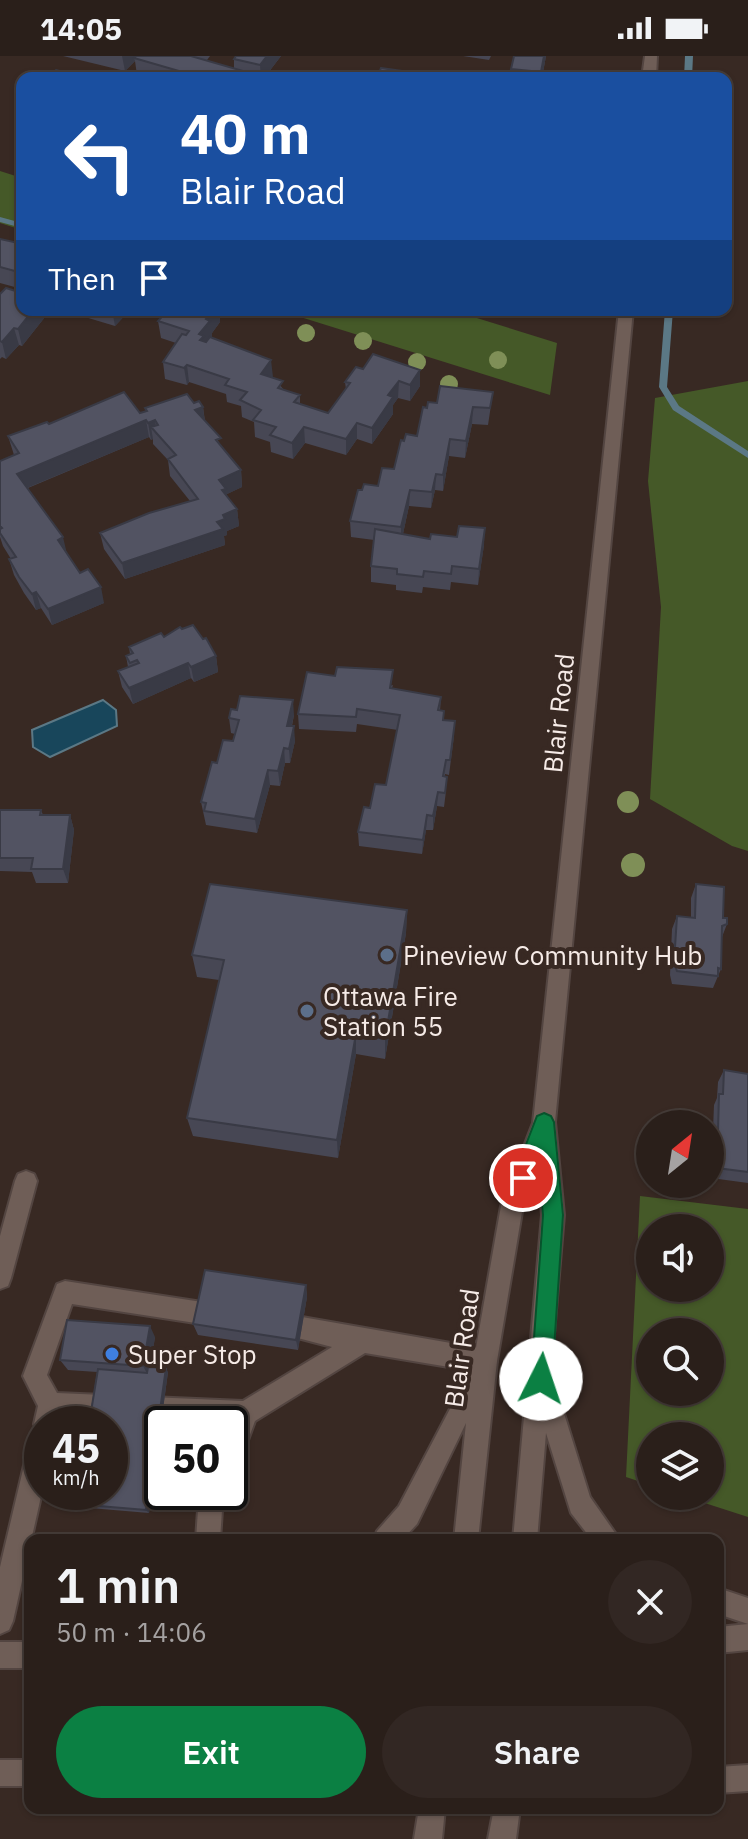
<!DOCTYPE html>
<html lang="en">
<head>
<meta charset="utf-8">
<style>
	body { margin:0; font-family:"IBM Plex Sans",sans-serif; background:#322723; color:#f1f3f6; height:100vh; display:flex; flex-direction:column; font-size:30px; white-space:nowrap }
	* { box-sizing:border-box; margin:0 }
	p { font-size:26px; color:#a5a2a2 }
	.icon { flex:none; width:44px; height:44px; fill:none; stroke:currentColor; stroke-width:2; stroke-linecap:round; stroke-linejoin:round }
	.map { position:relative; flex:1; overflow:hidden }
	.drawer { position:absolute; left:24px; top:1478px; width:700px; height:280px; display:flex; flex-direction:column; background:#2a1f1a; border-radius:16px; box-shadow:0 2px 6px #0004,0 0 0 2px #463d39 }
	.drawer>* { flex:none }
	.guide { position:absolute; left:16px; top:16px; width:716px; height:244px; border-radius:16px; box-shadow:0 2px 6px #0004,0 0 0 2px #463d39; background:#1a4fa0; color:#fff; overflow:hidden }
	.needle { width:52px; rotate:30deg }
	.buttons { position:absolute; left:636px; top:1054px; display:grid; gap:16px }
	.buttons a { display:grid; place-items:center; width:88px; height:88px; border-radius:50%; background:#2a1f1a; box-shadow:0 2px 6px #0004,0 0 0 2px #463d39; font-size:40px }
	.speed { position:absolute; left:24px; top:1350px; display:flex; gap:16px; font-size:40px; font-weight:700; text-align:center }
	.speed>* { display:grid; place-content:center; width:104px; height:104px; border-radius:50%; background:#2a1f1a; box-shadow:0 2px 6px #0004,0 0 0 2px #463d39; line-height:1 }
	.speed small { font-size:20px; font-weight:400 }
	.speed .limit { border:4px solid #111; border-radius:12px; background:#fff; color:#111 }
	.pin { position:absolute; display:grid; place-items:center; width:68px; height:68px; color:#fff; margin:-34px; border:4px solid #fff; border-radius:50%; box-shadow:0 2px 8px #0007 }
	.me { position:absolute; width:88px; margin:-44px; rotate:4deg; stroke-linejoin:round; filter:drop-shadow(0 0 6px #0008) }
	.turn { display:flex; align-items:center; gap:28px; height:168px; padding:0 32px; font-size:36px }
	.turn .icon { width:104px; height:104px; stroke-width:2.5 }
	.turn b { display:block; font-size:56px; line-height:68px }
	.then { display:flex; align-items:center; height:76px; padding:0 32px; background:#0003; gap:16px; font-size:30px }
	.round { display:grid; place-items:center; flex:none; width:84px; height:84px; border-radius:42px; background:#322723 }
	.summary { display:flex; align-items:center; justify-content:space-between; height:136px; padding:0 32px }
	h1 { font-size:48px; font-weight:600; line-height:60px }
	.action { display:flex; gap:16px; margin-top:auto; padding:16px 32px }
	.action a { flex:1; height:92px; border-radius:48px; background:#0b8043; color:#fff; font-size:32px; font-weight:600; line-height:92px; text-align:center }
	.action a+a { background:#322723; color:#f1f3f6 }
	.status { display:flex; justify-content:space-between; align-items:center; height:56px; padding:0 40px; background:#2a1f1a; direction:ltr }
	.status svg { height:22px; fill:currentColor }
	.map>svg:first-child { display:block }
	.green { fill:#455928; fill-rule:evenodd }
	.water { fill:#18465b; stroke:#5b7885; stroke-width:2 }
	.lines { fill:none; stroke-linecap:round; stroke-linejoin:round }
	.stream { fill:#5b7885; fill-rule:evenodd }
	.service-casing { stroke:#534541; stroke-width:4 }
	.secondary-casing { stroke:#534541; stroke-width:4 }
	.service { fill:#6f5e57; fill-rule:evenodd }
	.secondary { fill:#6f5e57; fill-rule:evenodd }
	.tree { fill:#7f8f57 }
	.wall { fill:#474754 }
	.shaded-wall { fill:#393a45 }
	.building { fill:#525362; stroke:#393a45; stroke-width:2 }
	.route { fill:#0b8043; stroke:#07532c; stroke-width:2 }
	.service-dot { fill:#5c6f8a; stroke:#382923; stroke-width:3 }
	.shop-dot { fill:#3f7fe0; stroke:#382923; stroke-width:3 }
	.labels { text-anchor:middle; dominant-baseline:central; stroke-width:8; stroke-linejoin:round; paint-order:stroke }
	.street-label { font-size:26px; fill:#f6ebe7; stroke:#382923 }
	.poi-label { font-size:26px; fill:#f6ebe7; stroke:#382923; text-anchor:start }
</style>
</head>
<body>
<div class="status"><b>14:05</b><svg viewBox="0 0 49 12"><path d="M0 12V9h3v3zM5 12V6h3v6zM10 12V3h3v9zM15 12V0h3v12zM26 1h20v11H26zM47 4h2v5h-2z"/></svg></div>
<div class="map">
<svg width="748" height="1783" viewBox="0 0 748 1783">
	<rect width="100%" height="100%" fill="#382923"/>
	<path class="green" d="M0,115L22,122V174L0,167Z
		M278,254H451L557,287L550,339Z
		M748,325V795L732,790L650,743L661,551L648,425L655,342Z
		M640,1140L748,1153V1461L683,1440H710V1380H650V1429L626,1421ZM710,1172V1232H650V1172ZM710,1276V1336H650V1276Z"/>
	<path class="water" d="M103,644L116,654L117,670L50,701L33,691L32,674Z"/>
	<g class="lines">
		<path class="stream" d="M685,0H693L692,22H684Z
			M0,161L22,167V172L0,166Z
			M665,254H673L667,331L679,350L748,395V402L673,354L659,331Z"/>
		<defs>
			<path id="service" d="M26,1115L34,1118L37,1125L11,1222L8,1230L0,1233V1180L15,1125L18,1118Z
				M65,1225L202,1246L210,1249L213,1257L210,1265L202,1268L72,1248L47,1319L57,1337L243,1345L332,1291L294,1281L290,1273L294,1265L302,1261L485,1293L493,1297L497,1305L493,1313L485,1317L365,1297L255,1365L239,1409L230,1412V1368L59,1361L58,1368H42V1436L13,1565L9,1574L0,1578V1511L30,1384L37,1374L34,1368L38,1350L23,1320L57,1228Z
				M205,1436H229L222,1454L220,1484H196L198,1454Z
				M419,1752H445L442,1783H414Z
				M494,1752H520L516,1783H488Z"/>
			<path id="secondary" d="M645,0H657L656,22H642Z
				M619,254H633L555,1066L564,1159L550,1325L557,1335L590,1441L620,1484H592L571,1457L546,1377L537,1484H513L542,1159L538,1112L523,1150L497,1305L478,1484H454L466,1367L417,1468L402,1484H374L377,1475L399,1450L473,1309L501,1150L533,1067Z
				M718,1532L748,1542V1568L718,1558Z
				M748,1568V1594L718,1597V1571Z
				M0,1586H30V1612H0Z
				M0,1704H30V1730H0Z
				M748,1709V1735L718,1737V1711Z"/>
		</defs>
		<use href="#service" class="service-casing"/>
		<use href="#secondary" class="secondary-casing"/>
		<use href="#service" class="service"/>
		<use href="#secondary" class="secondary"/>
	</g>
	<g class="tree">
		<circle cx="306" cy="277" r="9"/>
		<circle cx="363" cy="285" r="9"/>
		<circle cx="498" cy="304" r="9"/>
		<circle cx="417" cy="306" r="9"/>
		<circle cx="449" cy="328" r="9"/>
		<circle cx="628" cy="746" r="11"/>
		<circle cx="633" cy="809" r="12"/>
	</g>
	<path class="wall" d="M63,0H210L207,4L234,13V3L281,0L265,21L267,22H146L137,19L135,5L125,15Z
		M463,0H491L489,4Z
		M514,0H546L542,22H510Z
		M0,183L18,187L22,185V233L0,227Z
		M0,238L45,261L22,290L19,289L6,303L2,301L0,303Z
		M74,254H130L115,270L75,258Z
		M163,254H219L220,266L212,277V282L273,321L284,334L300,339V348L328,357L346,333L345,326L356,311L420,330L410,345L398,342L393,349V358L372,388L357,383L346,399L305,387L293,403L271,396L270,386L255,381L254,366L242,361L241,350L227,346L226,338L189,326L187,329L165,323L163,306L176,287L161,282L158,265L164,259Z
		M493,336L488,369L472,368L465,402L449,400L443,435L435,434L431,452L409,450L403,478L430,483L484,489L478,529L451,526L450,534L423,531L422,537L396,534V529L371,526V510L374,484L351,481L350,465L362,434L378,430L394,413L404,385L417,380L427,352L437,347Z
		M194,347L203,351L205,365L222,391L241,414L242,431L227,438V440L237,453L239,470L227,475V479L224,480L225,489L125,523L104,493L100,477L190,445L170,420L168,404L153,388V383L151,384L149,381L28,432L67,498L80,517L104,547L52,569L41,552L36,554L24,537L14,519L9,503H11L3,490L0,481V405L14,399L8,380L49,368L140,357L146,355L145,352Z
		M182,573L216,600L218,616L194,626L191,622L133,648L122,631L118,615L128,611L126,600L130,598L129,591L164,581Z
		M393,629L392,632L441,641L440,655L443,664L454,680L449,719L445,718V720L446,735L444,751L437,750L433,774H426L422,798L359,790L358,776L370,752L386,729L398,674L357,668L356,676L299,673L298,658Z
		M294,659L292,670L295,685L290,707H285L280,730L270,729L257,777L206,769L201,746L217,707L233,685L235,678L231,677L229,662Z
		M0,754H41L43,759H70L74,774L68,827H36L32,816L0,815Z
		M696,828L727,868L722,881L721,913L713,932L672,928L670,919L672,873L677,860L691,862V842Z
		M407,854L406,877L385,1003L356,998L338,1102L193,1080L187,1062L219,924L197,921L192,899Z
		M724,1014L748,1018V1127L711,1122L714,1049L717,1042L718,1026Z
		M306,1229L307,1241L298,1294L198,1279L193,1268Z
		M155,1281L150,1311L168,1316L149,1457L78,1451L75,1448L97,1316L68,1314L60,1304Z"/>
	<path class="shaded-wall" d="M122,0H139L134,2L135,5L125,15Z
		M267,0H281L264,22H261L260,9Z
		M544,0H546L542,22H541Z
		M33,254H44L45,261L22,290L18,273Z
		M112,254H130L115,270Z
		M214,254H219L220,266L212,277V282L205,291L202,301L199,278L206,263Z
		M14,272L19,289L6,303L2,286Z
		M271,304L273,321L261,318Z
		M187,309L189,326L187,329L184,312Z
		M420,314V330L410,345V329Z
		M399,325L398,342L393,349V358L372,388V372L388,339Z
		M203,351L205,368L195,354Z
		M473,351L472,368L465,402L466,385Z
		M146,364L149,381L22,434L17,418Z
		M155,364L157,379L151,371L153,383L151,384L148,367Z
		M357,367V383L346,399V383Z
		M304,371L305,387L293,403L292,387Z
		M450,383L449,400L443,435V419Z
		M241,414L242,431L227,438L228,449L219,424Z
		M436,418L435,434L431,452L432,436Z
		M410,434L409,450L401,487V471Z
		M237,453L239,470L227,475V479L224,480L225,489L125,523L122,507L217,466L223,459Z
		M485,472L484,489L478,529L479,513Z
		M63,481L67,498L58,484Z
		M101,531L104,547L52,569L48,553Z
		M36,536L41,552L36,554L32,538Z
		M216,600L218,616L194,626L191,611Z
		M188,607L191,622L133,648L129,632Z
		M293,644L294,659L288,685L287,670Z
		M294,670L295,685L290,707L289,693Z
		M284,692L285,707L280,730L278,715Z
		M268,714L270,729L257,777L255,763Z
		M438,736L437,750L433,774V760Z
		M70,759L74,774L68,827L63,813Z
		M427,759L426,774L422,798L423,784Z
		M407,854L406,877L385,1003V983Z
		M356,978V998L338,1102L337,1084Z
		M306,1229L307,1241L298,1294L296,1284Z
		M150,1270L155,1281L149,1321L143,1310Z
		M166,1312L168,1316L149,1457L146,1454Z"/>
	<path class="building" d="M136,0H191L267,22H203L134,2Z
		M236,0H267L260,9L234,3Z
		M514,0H544L541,16L511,13Z
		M381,12L452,22H377Z
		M56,14L63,16L60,19L72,22H34L39,17L49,20Z
		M0,183L18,187L21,184L22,185V217L0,211Z
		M6,232L22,237V254H33L18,273L14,272L2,286L0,285V238Z
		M168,254H214L206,263L210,265L199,278L204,280L200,284L206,286L210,281L271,304L261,318L283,325L278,332L300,339L294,346L328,357L350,327L345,326L356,311L363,313L373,298L420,314L410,329L399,325L388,339L393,341L372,372L357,367L346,383L304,371L292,387L270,379L276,371L253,364L261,354L240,344L247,336L225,329L229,323L187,309L184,312L163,306L182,278L186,279L189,275L158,265Z
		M440,330L493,336L490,352L473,351L466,385L450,383L443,419L436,418L432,436L410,434L401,471L350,465L358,434H362L364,428L378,430L382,412L394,413L401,384L404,385L406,378L417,380L423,351L427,352L428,346L437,347Z
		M124,336L140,357L147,355L145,352L187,338L194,347L199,345L203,351L195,354L221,382L216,384L241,414L219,424L226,433L222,434L237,453L223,459L225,463L217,466L223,473L122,507L100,477L149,457L198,443L168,403L176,399L151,371L158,369L155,364L148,367L146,364L17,418L63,481L58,484L80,517L88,513L101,531L48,553L36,536L32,538L19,521L9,503L16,501L0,477V473L2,472L0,470V405L19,397L8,380L47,366L49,368Z
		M459,470L485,472L479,513L452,510L451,518L424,515L423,521L397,518V513L371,510L375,473L430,483L431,478L457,481Z
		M193,569L203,583L206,582L216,600L191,611L188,607L129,632L118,615L139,607L137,604L130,607L126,600L133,597L129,591L161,577L164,581L180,571L182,573Z
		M337,611L393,614L390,632L441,641L438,654L444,655L443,664L455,665L450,704H446L443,720L447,721L445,737L438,736L433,760L427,759L423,784L358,776L364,751L370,752L375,728L386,729L400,659L357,653L356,661L298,658L307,616L335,620Z
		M240,640L293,644L287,670H294L289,693L284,692L278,715L268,714L255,763L204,755L206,747L201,746L212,706L217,707L223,684L233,685L239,664L229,662L231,653L237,654Z
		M0,754H41L40,759H70L63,813H31L33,802H0Z
		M210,828L407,854L385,983L356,978L337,1084L187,1062L224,904L192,899Z
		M696,828L724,831L723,862H727V868L722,870L721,913L718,912V920L677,915L674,907L677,860L695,862Z
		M724,1014L748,1018V1116L717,1112L719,1038H723Z
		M205,1214L306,1229L296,1284L193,1268Z
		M67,1264L150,1270L143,1310L60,1304Z
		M148,1311L166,1312L146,1454L75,1448L77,1436H110V1368H89L98,1313L147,1317Z"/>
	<path class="route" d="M544,1057L551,1060L554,1066L563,1159L552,1323L549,1331L541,1334L534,1331L531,1323L543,1159L538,1108L530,1129L523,1131L516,1129L513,1122L537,1060Z"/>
	<g class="service-dot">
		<circle cx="387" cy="899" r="8"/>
		<circle cx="307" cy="955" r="8"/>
	</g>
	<circle class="shop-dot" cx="112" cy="1298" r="8"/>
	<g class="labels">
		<g class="street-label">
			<text transform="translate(558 657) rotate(-84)">Blair Road</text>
			<text transform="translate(461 1292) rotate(-82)">Blair Road</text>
		</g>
		<g class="poi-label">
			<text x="403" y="899">Pineview Community Hub</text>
			<text x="323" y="940">Ottawa Fire<tspan x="323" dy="30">Station 55</tspan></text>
			<text x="128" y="1298">Super Stop</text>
		</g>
	</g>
</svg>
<div class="buttons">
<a><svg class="needle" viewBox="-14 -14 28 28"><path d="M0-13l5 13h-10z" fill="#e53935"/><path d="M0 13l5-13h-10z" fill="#a5a2a2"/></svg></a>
<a><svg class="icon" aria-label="sound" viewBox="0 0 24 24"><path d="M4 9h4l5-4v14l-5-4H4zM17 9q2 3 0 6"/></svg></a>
<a><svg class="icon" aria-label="search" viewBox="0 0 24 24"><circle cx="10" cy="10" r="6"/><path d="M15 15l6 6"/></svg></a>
<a><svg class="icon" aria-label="layers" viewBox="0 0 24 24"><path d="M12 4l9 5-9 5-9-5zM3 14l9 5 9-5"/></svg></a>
</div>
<div class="speed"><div>45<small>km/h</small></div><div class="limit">50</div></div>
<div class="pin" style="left:523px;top:1122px;background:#d93025"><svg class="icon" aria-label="arrive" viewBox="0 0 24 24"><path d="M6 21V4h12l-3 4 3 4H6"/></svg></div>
<svg class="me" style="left:541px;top:1323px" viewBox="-20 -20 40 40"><circle r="19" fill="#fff"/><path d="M0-13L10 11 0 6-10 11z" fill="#0b8043"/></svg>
<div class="guide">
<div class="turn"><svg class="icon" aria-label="left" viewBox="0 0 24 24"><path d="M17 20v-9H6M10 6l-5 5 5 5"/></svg><div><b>40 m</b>Blair Road</div></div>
<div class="then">Then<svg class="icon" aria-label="arrive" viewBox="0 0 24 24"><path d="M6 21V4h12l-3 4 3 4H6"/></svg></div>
</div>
<section class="drawer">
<div class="summary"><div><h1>1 min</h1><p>50 m · 14:06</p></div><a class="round"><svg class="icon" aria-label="close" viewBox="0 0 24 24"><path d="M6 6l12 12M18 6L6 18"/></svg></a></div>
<div class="action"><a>Exit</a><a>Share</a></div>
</section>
</div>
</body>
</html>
